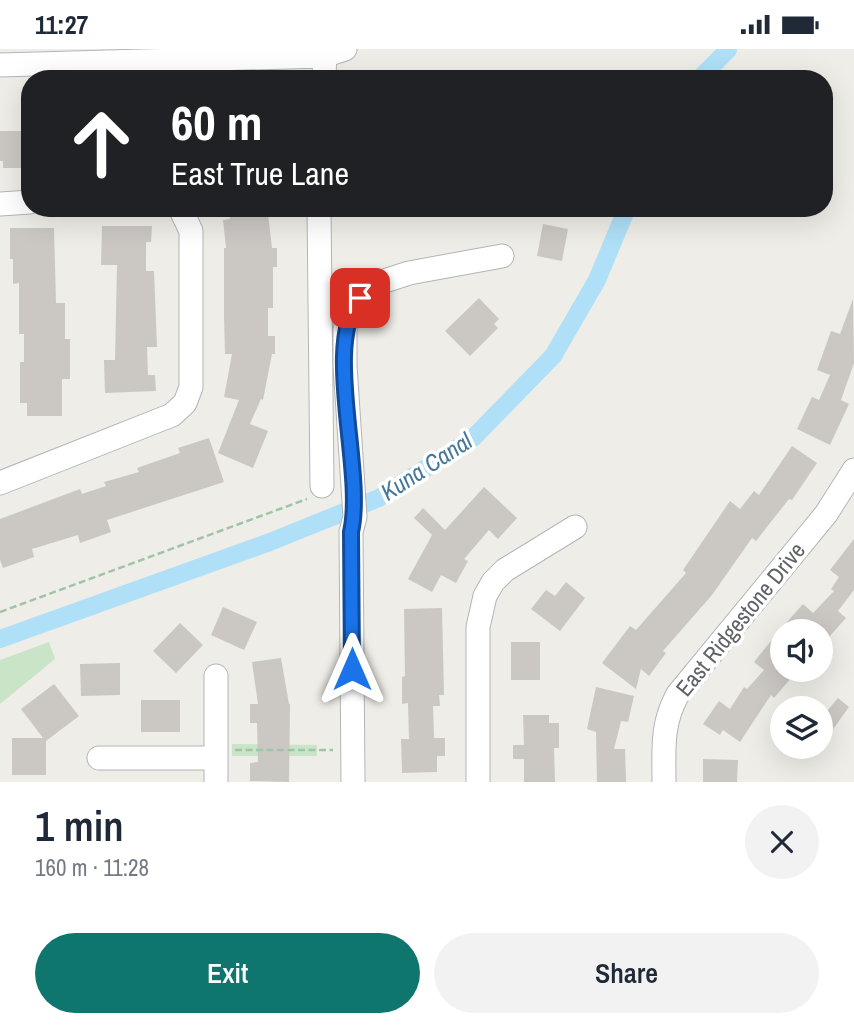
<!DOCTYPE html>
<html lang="en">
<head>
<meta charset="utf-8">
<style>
	body { margin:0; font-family:"Archivo Narrow",sans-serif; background:#f2f2f3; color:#1f2937; height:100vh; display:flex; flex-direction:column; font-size:26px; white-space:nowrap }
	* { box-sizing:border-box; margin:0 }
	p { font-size:23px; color:#747a83 }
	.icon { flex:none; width:38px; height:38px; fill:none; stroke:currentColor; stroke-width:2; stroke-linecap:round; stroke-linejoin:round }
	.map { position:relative; height:733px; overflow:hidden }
	.panel { display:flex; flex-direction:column; background:#fff; flex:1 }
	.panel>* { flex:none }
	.guide { position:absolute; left:21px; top:21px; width:812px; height:147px; border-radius:28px; box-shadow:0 7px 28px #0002; background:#202124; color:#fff; overflow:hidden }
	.controls { position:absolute; left:770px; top:570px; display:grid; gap:14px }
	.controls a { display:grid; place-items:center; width:63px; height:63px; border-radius:50%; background:#fff; box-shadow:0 7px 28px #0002; font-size:35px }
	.pin { position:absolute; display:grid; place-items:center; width:60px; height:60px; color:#fff; margin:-30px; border-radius:14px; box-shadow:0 4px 10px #0006 }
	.me { position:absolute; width:77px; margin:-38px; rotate:0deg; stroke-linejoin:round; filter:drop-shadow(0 0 5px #0008) }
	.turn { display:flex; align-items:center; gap:24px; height:147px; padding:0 35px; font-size:32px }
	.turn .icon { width:91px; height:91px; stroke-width:2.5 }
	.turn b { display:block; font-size:49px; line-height:60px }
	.round { display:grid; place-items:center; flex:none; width:74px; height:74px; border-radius:37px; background:#f2f2f3 }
	.headline { display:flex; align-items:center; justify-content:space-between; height:119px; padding:0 35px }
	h1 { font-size:42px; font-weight:600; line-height:52px }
	.button { display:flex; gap:14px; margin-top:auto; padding:14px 35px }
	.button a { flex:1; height:80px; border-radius:42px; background:#0f766e; color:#fff; font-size:28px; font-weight:600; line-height:80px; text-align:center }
	.button a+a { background:#f2f2f3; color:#1f2937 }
	.status { display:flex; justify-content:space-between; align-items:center; height:49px; padding:0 35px; background:#fff; direction:ltr }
	.status svg { height:19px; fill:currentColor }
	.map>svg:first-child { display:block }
	.green { fill:#c9e4c6 }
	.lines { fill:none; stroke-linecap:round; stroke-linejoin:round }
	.canal { stroke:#afe0f8; stroke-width:18 }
	.building { fill:#cbc8c4 }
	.minor-casing { stroke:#b2b5b8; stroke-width:25 }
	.path { stroke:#a0c5a6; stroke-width:2.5; stroke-dasharray:7 3.5; stroke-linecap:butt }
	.minor { stroke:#fff; stroke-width:23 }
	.route-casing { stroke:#114b97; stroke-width:18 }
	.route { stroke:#1a73e8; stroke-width:12 }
	.labels { text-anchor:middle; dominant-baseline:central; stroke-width:7; stroke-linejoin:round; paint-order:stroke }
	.street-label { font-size:23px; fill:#5f6366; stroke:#fff }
	.water-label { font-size:24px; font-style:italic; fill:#457798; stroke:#fff }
</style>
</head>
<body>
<div class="status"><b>11:27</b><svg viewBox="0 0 49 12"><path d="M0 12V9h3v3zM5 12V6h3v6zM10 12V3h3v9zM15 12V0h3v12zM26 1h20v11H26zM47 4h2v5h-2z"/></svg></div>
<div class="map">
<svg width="854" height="733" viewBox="0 0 854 733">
	<rect width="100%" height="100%" fill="#efede7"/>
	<path class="green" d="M49,593L55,610L0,655V611Z
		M232,695L317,696V707H232Z"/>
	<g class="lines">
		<path class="canal" d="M699,30L728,1
			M0,590L270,493L379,449L473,389L553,307L597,231L627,159"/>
	</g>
	<path class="building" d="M0,82H21V119H3V112H0Z
		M228,159H260V166L268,165L272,199H277V218H273V259H268V287H275V305H272L263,351L261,350L250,375L268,382L253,419L218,404L239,351L224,348L232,305H225L224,267V199H226L223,171L230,170Z
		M543,175L568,180L562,212L537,207Z
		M102,177H152L151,193H146V222H154L157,298H147L148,326H155L156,342L105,344L104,311H115L117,216H101Z
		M10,179H54L56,254H65V290H70V330H62V367H27V354H20V313H24V285H19V234L13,235V210H10Z
		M479,249L499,270L494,275L498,279L470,307L445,282Z
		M853,250L854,314L841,351L849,355L830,396L797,380L812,348L819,351L830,326L817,321L831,282L840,285Z
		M209,389L224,433L107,471L111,483L80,494L78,486L32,500L34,508L3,519L0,511V470L80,440L82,445L106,437L104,433L139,423L137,419L180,404L178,399Z
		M792,397L817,414L792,451L789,450L756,492L752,489L712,546L663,602L666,604L649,627L641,620L636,640L602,614L630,577L636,581L686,524L683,521L730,452L740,460L754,442L759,446Z
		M484,438L517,469L498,490L489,481L464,510L468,512L456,534L441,526L432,543L408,530L432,486L414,469L423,459L445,481Z
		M854,490V541L838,562L846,569L821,597V583H798L787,573L803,555L813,564L834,542L831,540L839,528L830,521Z
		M566,533L585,549L560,582L531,560L546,541L555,547Z
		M223,558L257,573L244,601L211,586Z
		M442,559L444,646H439L440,657H433L434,689H445V707H437V723L402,724L401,690H409L408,654L402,655V628L405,627L404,560Z
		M180,574L203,596L176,624L153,602Z
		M771,592L782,601V621H798L774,649L771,646L740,693L723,681L720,686L703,675L719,652L730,660L744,638L747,640L764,621L754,613Z
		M511,593H540V631H511Z
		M281,609L289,655H290L289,733L250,732V714L258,713L257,674H250V655H258L252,613Z
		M120,614V646L81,647L80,615Z
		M54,635L79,667L46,692V726H12V689H43L21,660Z
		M596,638L634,647L628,673L621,672L614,700H625L626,733H597L596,683L587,680Z
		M838,649L849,658L821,697V657L827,662Z
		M141,651H180V683H141Z
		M523,666H549V674H559V699H554L555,733H524V710H513V696H524Z
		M703,710L738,711L737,733H703Z"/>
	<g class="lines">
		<defs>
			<path id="minor" d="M0,16L323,7L345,0
				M324,30L325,0
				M0,155L30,153
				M319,159L322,437
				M0,434L172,366L185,354L191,338V182L180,159
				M216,627V733
				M99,709H216
				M353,733L351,483L355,468L345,316V281L351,260L369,237L409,224L502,207
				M478,733V578L485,547L493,533L505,521L575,478
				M664,733C664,700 661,675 678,645L826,465L854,421"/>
		</defs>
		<use href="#minor" class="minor-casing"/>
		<path class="path" d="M0,563L307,450
			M235,701H333"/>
		<use href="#minor" class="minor"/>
	</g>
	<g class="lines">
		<defs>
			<path id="route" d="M352,620L351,483C365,422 322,296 360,249"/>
		</defs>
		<use href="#route" class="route-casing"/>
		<use href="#route" class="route"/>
	</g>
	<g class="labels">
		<g class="street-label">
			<text transform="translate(740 570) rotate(-51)">East Ridgestone Drive</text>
		</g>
		<g class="water-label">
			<text transform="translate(426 417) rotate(-33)">Kuna Canal</text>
		</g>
	</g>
</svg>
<div class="controls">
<a><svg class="icon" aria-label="sound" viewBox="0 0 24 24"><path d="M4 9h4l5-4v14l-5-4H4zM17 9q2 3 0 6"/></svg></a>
<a><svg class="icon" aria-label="layers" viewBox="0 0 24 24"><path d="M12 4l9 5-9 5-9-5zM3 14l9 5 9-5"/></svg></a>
</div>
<div class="pin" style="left:360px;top:249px;background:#d93025"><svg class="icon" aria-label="arrive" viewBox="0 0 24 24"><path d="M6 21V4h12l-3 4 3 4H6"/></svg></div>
<svg class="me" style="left:352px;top:620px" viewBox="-20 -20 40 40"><path d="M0-17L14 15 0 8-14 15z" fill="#1a73e8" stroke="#fff" stroke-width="4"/></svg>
<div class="guide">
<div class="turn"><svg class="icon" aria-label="ahead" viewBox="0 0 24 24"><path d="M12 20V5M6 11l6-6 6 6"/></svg><div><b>60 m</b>East True Lane</div></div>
</div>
</div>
<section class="panel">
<div class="headline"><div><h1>1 min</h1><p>160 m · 11:28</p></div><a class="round"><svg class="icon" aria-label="close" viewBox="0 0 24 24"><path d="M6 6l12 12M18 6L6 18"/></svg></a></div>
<div class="button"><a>Exit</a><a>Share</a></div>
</section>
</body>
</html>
